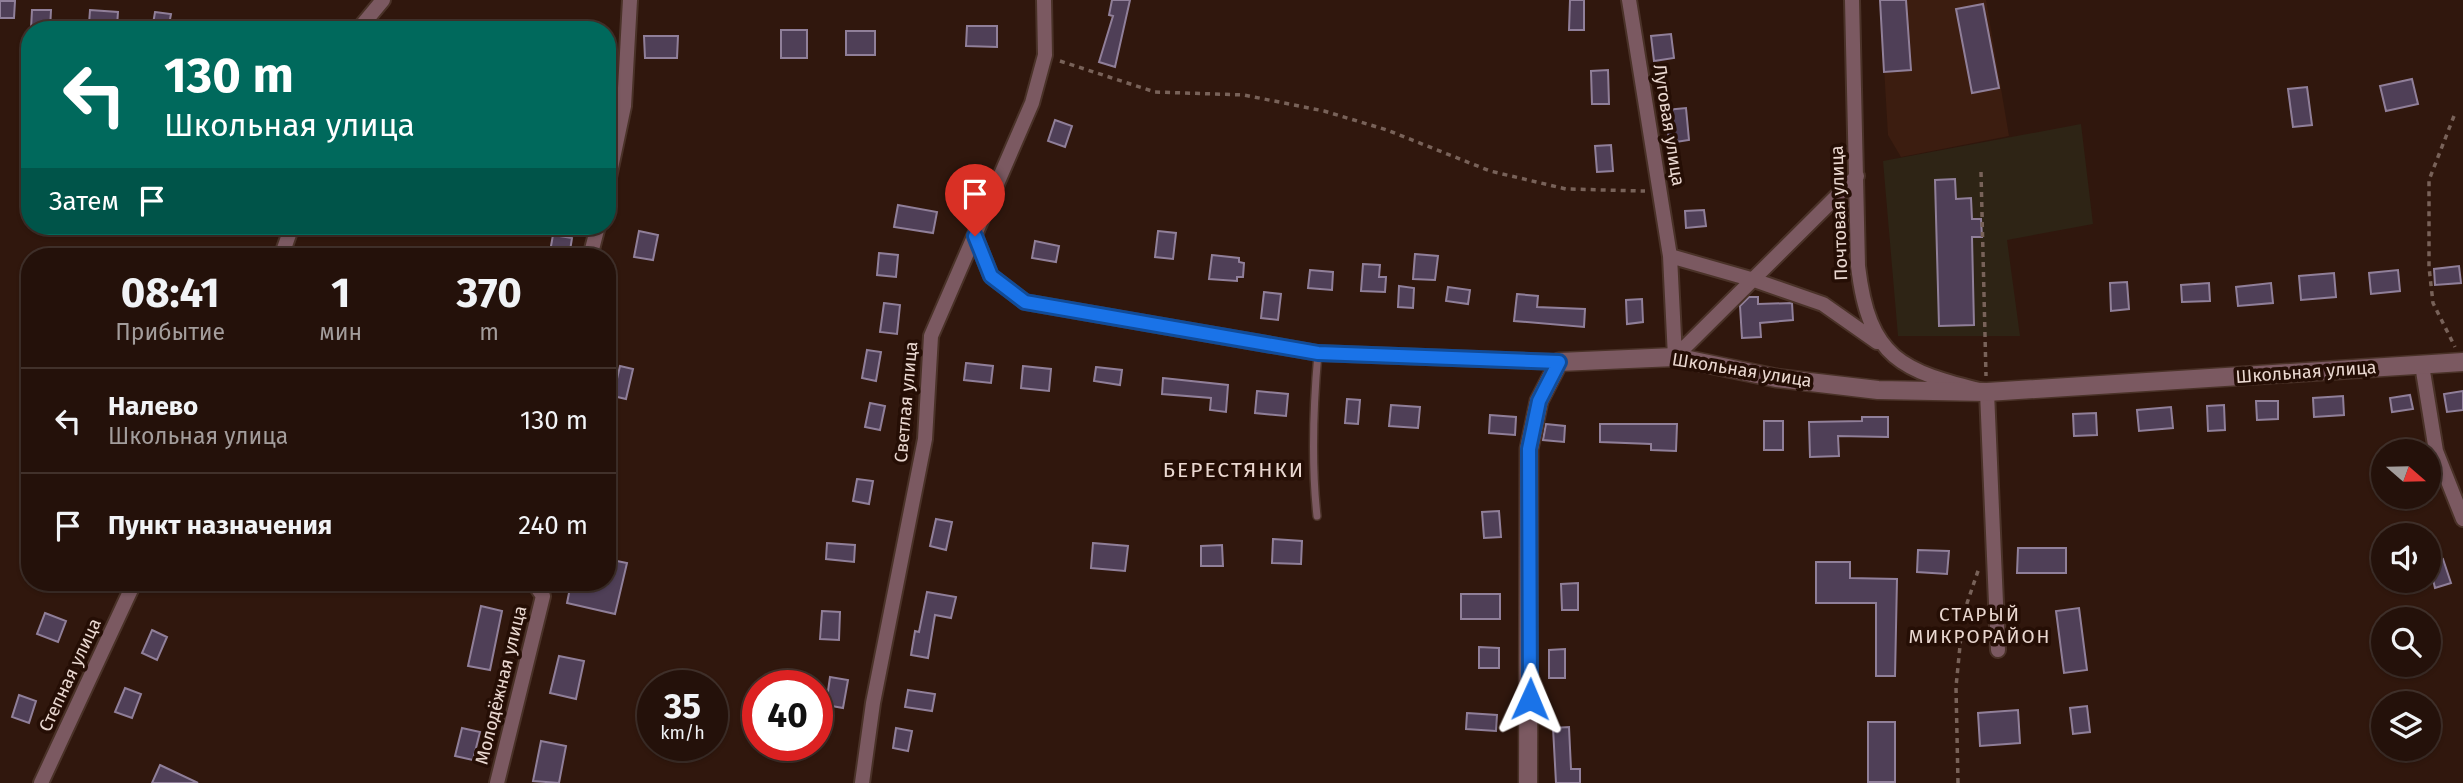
<!DOCTYPE html>
<html lang="ru">
<head>
<meta charset="utf-8">
<style>
	body { margin:0; font-family:"Fira Sans",sans-serif; background:#2c1a13; color:#f1f3f6; height:100vh; display:flex; flex-direction:column; font-size:26px; white-space:nowrap }
	* { box-sizing:border-box; margin:0 }
	p { font-size:23px; color:#a39d9c }
	.icon { flex:none; width:38px; height:38px; fill:none; stroke:currentColor; stroke-width:2; stroke-linecap:round; stroke-linejoin:round }
	.map { position:relative; flex:1; overflow:hidden }
	.details { position:absolute; left:21px; top:248px; width:595px; height:343px; display:flex; flex-direction:column; background:#24110a; border-radius:28px; box-shadow:0 2px 5px #0004,0 0 0 2px #41312b }
	.details>* { flex:none }
	.top-card { position:absolute; left:21px; top:21px; width:595px; height:214px; border-radius:28px; box-shadow:0 2px 5px #0004,0 0 0 2px #41312b; background:#00695c; color:#fff; overflow:hidden }
	.needle { width:46px; rotate:110deg }
	.tools { position:absolute; left:2371px; top:439px; display:grid; gap:14px }
	.tools a { display:grid; place-items:center; width:70px; height:70px; border-radius:50%; background:#24110a; box-shadow:0 2px 5px #0004,0 0 0 2px #41312b; font-size:35px }
	.speed { position:absolute; left:637px; top:670px; display:flex; gap:14px; font-size:35px; font-weight:700; text-align:center }
	.speed>* { display:grid; place-content:center; width:91px; height:91px; border-radius:50%; background:#24110a; box-shadow:0 2px 5px #0004,0 0 0 2px #41312b; line-height:1 }
	.speed small { font-size:18px; font-weight:400 }
	.speed .limit { border:10px solid #d22; background:#fff; color:#111 }
	.pin { position:absolute; display:grid; place-items:center; width:60px; height:60px; color:#fff; margin:-72px -30px; border-radius:50% 50% 50% 0; rotate:-45deg; box-shadow:0 0 7px #0007 }
	.pin .icon { rotate:45deg }
	.me { position:absolute; width:77px; margin:-38px; rotate:1deg; stroke-linejoin:round; filter:drop-shadow(0 0 5px #0008) }
	.turn { display:flex; align-items:center; gap:24px; height:147px; padding:0 28px; font-size:32px }
	.turn .icon { width:91px; height:91px; stroke-width:2.5 }
	.turn b { display:block; font-size:49px; line-height:60px }
	.then { display:flex; align-items:center; height:66px; padding:0 28px; background:#0003; gap:14px; font-size:26px }
	.eta { display:flex; justify-content:space-evenly; align-items:center; height:119px; text-align:center }
	.eta b { font-size:42px; font-weight:700; line-height:49px }
	ul { padding:0; list-style:none }
	li { display:flex; align-items:center; gap:21px; height:105px; padding:0 28px; border-top:2px solid #41312b }
	li div { flex:1 }
	li b { display:block; font-size:26px }
	li em { font-style:normal }
	.map>svg:first-child { display:block }
	.built { fill:#3c1d10 }
	.education { fill:#2e2415 }
	.building { fill:#4f3f57; stroke:#907f99; stroke-width:2 }
	.lines { fill:none; stroke-linecap:round; stroke-linejoin:round }
	.service-casing { stroke:#4a3228; stroke-width:10 }
	.minor-casing { stroke:#4a3228; stroke-width:18 }
	.tertiary-casing { stroke:#4a3228; stroke-width:21 }
	.path { stroke:#786259; stroke-width:3.5; stroke-dasharray:5 5; stroke-linecap:butt }
	.service { stroke:#7b5961; stroke-width:7 }
	.minor { stroke:#7b5961; stroke-width:14 }
	.tertiary { stroke:#7b5961; stroke-width:18 }
	.route-casing { stroke:#114b97; stroke-width:18 }
	.route { stroke:#1a73e8; stroke-width:12 }
	.labels { text-anchor:middle; dominant-baseline:central; stroke-width:7; stroke-linejoin:round; paint-order:stroke }
	.street-label { font-size:18px; fill:#ead8d1; stroke:#250e05 }
	.neighbourhood-label { font-size:19px; letter-spacing:2px; fill:#ead8d1; stroke:#250e05 }
	.quarter-label { font-size:21px; letter-spacing:2px; fill:#ead8d1; stroke:#250e05 }
</style>
</head>
<body>
<div class="map">
<svg width="2463" height="783" viewBox="0 0 2463 783">
	<rect width="100%" height="100%" fill="#30170d"/>
	<path class="built" d="M1880,0H1986L2009,136L1901,157L1888,135Z"/>
	<path class="education" d="M2081,124L2093,224L2007,240L2020,336H1898L1883,161Z"/>
	<path class="building" d="M1112,0H1130L1115,67L1099,62L1113,16L1109,15Z
		M1570,0H1584V30H1569Z
		M1880,0H1906L1911,70L1884,72Z
		M0,1H15L14,18H0Z
		M1983,4L1999,88L1972,93L1956,9Z
		M32,10H51L50,30L31,29Z
		M90,10L118,12L117,26L89,24Z
		M155,12L171,14L168,30H152Z
		M967,26H997V47L966,46Z
		M781,30H807V58H781Z
		M846,31H875V55H846Z
		M1671,34L1674,58L1654,61L1651,36Z
		M644,36H678L677,58H645Z
		M1608,70L1609,104H1592L1591,71Z
		M2412,79L2418,104L2386,111L2380,86Z
		M2307,87L2312,125L2293,127L2288,89Z
		M1686,108L1689,140L1669,143L1666,110Z
		M1055,120L1072,126L1065,147L1048,141Z
		M1611,145L1613,171L1597,172L1595,146Z
		M1955,179L1956,199L1971,198L1972,219H1981L1982,237H1972L1974,325L1939,326L1935,180Z
		M898,205L937,212L933,233L894,227Z
		M1704,210L1706,226L1686,228L1685,211Z
		M639,231L658,235L653,260L634,257Z
		M1158,231L1176,233L1173,259L1155,257Z
		M553,235L572,238L569,257H549Z
		M1035,241L1059,246L1056,262L1032,258Z
		M879,253L898,255L896,277L877,275Z
		M1415,254L1438,256L1435,280L1413,279Z
		M1212,255L1239,258V262L1244,263L1243,277H1237V281L1209,279Z
		M1363,264L1380,265L1379,277H1386L1385,292L1361,291Z
		M2459,266L2461,283L2435,285L2434,269Z
		M1310,270L1333,272L1332,290L1308,288Z
		M2398,270L2400,291L2371,294L2369,273Z
		M2334,273L2336,297L2301,300L2299,276Z
		M2127,282L2129,309L2111,311L2110,283Z
		M2209,283L2210,301L2182,302L2181,285Z
		M2271,283L2273,303L2238,306L2236,287Z
		M1399,286L1414,288L1413,308L1398,307Z
		M1448,287L1470,290L1468,304L1446,301Z
		M1264,292L1281,294L1278,320L1261,318Z
		M1517,294L1538,296L1537,307L1585,309L1584,327L1514,321Z
		M1749,297H1758V304L1792,303L1793,320L1760,323L1761,337L1742,338L1740,306Z
		M1642,299L1643,322L1627,324L1626,300Z
		M884,303L900,305L897,334L880,332Z
		M867,350L881,352L876,381L862,378Z
		M966,363L993,366L991,383L964,380Z
		M620,366L633,369L626,399L613,396Z
		M1023,366L1051,369L1049,391L1021,388Z
		M1096,367L1122,370L1120,385L1094,381Z
		M1163,378L1228,385L1226,412L1210,410L1211,398L1162,394Z
		M1257,391L1288,394L1286,416L1255,413Z
		M2463,391V410L2447,412L2444,394Z
		M2410,395L2413,409L2392,412L2390,398Z
		M2343,396L2344,415L2314,417L2313,398Z
		M1347,399L1360,400L1358,424L1345,423Z
		M2256,401H2278V419L2257,420Z
		M870,403L885,406L880,430L865,427Z
		M1391,405L1420,407L1418,428L1389,426Z
		M2224,405L2225,430L2208,431L2207,406Z
		M2171,407L2173,428L2139,431L2137,410Z
		M2096,413L2097,435L2074,436L2073,414Z
		M1490,415L1516,417L1515,435L1489,433Z
		M1862,417H1888V437L1838,436L1839,456L1810,457L1809,422L1862,421Z
		M1764,421H1783V450H1764Z
		M1546,424L1565,426L1564,442L1543,440Z
		M1600,424H1677L1676,451L1651,450V444L1600,442Z
		M857,479L873,481L869,504L853,501Z
		M1499,511L1501,537L1484,538L1482,512Z
		M936,519L952,522L946,550L930,546Z
		M1273,539L1302,541L1301,564L1272,563Z
		M827,543L855,545L854,562L826,559Z
		M1093,543L1128,546L1125,571L1091,568Z
		M1222,545L1223,566H1201V546Z
		M2018,548H2066V573H2017Z
		M1918,550L1949,551L1947,574L1917,572Z
		M607,559L627,563L615,614L567,603L571,583H607Z
		M2443,559L2451,583L2435,588L2429,563Z
		M1816,562H1850V578L1897,579L1895,676H1876V603H1816Z
		M1578,583V610H1562L1561,584Z
		M927,592L956,597L951,618L935,615L928,658L911,655L915,631L919,632Z
		M1461,594H1500V619H1461Z
		M481,606L502,611L490,670L468,666Z
		M2079,608L2087,670L2064,673L2056,611Z
		M822,611L840,612L839,640L820,639Z
		M45,613L66,621L58,642L37,634Z
		M152,630L167,637L157,660L142,653Z
		M1479,647L1499,648V668H1479Z
		M1565,649V678H1549V650Z
		M559,656L584,661L576,699L550,693Z
		M830,677L848,680L843,708L826,705Z
		M125,688L141,694L132,718L115,712Z
		M908,690L935,694L932,711L905,707Z
		M19,695L36,701L29,723L12,717Z
		M2087,706L2090,732L2073,734L2070,708Z
		M2018,710L2020,743L1980,746L1978,713Z
		M1467,713L1497,715L1496,731L1466,729Z
		M1868,722H1895V782H1868Z
		M1569,727L1571,769H1580V783H1556L1553,728Z
		M462,728L480,732L473,760L455,756Z
		M896,728L912,731L908,751L893,748Z
		M541,741L566,746L559,783L533,781Z
		M160,765L198,783H152Z"/>
	<g class="lines">
		<defs>
			<path id="service" d="M1317,516C1311,461 1313,409 1318,353"/>
			<path id="minor" d="M1629,0L1670,256L1675,357
				M1852,0L1858,266C1869,359 1901,371 1987,392L1998,650
				M358,30L383,0
				M607,187L624,106L630,0
				M975,236L991,276L1025,302L1318,353L1559,362
				M1670,256L1754,280L1823,304L1877,342
				M281,257L292,226
				M590,257L598,226
				M1675,357L1857,176
				M2422,365L2436,451L2463,519
				M41,783L134,583
				M497,783L543,596L534,583
				M862,783L873,703L925,439L931,336L1032,103L1045,55L1044,0"/>
			<path id="tertiary" d="M1528,783L1529,449L1539,401L1559,362L1675,357L1776,378L1878,390L1987,392L2463,362"/>
		</defs>
		<use href="#service" class="service-casing"/>
		<use href="#minor" class="minor-casing"/>
		<use href="#tertiary" class="tertiary-casing"/>
		<path class="path" d="M1060,61L1155,92L1244,95L1324,111L1387,130L1490,171L1566,189L1645,191
			M2454,116L2429,180V267L2433,303L2455,347
			M1981,172L1986,376
			M1958,783L1956,687L1963,615L1979,568"/>
		<use href="#service" class="service"/>
		<use href="#minor" class="minor"/>
		<use href="#tertiary" class="tertiary"/>
	</g>
	<g class="lines">
		<defs>
			<path id="route" d="M975,236L991,276L1025,302L1318,353L1559,362L1539,401L1529,449L1530,699"/>
		</defs>
		<use href="#route" class="route-casing"/>
		<use href="#route" class="route"/>
	</g>
	<g class="labels">
		<g class="street-label">
			<text transform="translate(1669 125) rotate(81)">Луговая улица</text>
			<text transform="translate(1839 213) rotate(-92)">Почтовая улица</text>
			<text transform="translate(1742 370) rotate(9)">Школьная улица</text>
			<text transform="translate(2306 372) rotate(-4)">Школьная улица</text>
			<text transform="translate(906 402) rotate(-85)">Светлая улица</text>
			<text transform="translate(70 675) rotate(-65)">Степная улица</text>
			<text transform="translate(501 685) rotate(-76)">Молодёжная улица</text>
		</g>
		<g class="neighbourhood-label">
			<text x="1980" y="614">СТАРЫЙ<tspan x="1980" dy="22">МИКРОРАЙОН</tspan></text>
		</g>
		<g class="quarter-label">
			<text x="1234" y="470">БЕРЕСТЯНКИ</text>
		</g>
	</g>
</svg>
<div class="tools">
<a><svg class="needle" viewBox="-14 -14 28 28"><path d="M0-13l5 13h-10z" fill="#e53935"/><path d="M0 13l5-13h-10z" fill="#a39d9c"/></svg></a>
<a><svg class="icon" aria-label="sound" viewBox="0 0 24 24"><path d="M4 9h4l5-4v14l-5-4H4zM17 9q2 3 0 6"/></svg></a>
<a><svg class="icon" aria-label="search" viewBox="0 0 24 24"><circle cx="10" cy="10" r="6"/><path d="M15 15l6 6"/></svg></a>
<a><svg class="icon" aria-label="layers" viewBox="0 0 24 24"><path d="M12 4l9 5-9 5-9-5zM3 14l9 5 9-5"/></svg></a>
</div>
<div class="speed"><div>35<small>km/h</small></div><div class="limit">40</div></div>
<div class="pin" style="left:975px;top:236px;background:#d93025"><svg class="icon" aria-label="arrive" viewBox="0 0 24 24"><path d="M6 21V4h12l-3 4 3 4H6"/></svg></div>
<svg class="me" style="left:1530px;top:699px" viewBox="-20 -20 40 40"><path d="M0-17L14 15 0 8-14 15z" fill="#1a73e8" stroke="#fff" stroke-width="4"/></svg>
<div class="top-card">
<div class="turn"><svg class="icon" aria-label="left" viewBox="0 0 24 24"><path d="M17 20v-9H6M10 6l-5 5 5 5"/></svg><div><b>130 m</b>Школьная улица</div></div>
<div class="then">Затем<svg class="icon" aria-label="arrive" viewBox="0 0 24 24"><path d="M6 21V4h12l-3 4 3 4H6"/></svg></div>
</div>
<section class="details">
<div class="eta">
<div><b>08:41</b><p>Прибытие</p></div>
<div><b>1</b><p>мин</p></div>
<div><b>370</b><p>m</p></div>
</div>
<ul>
<li><svg class="icon" aria-label="left" viewBox="0 0 24 24"><path d="M17 20v-9H6M10 6l-5 5 5 5"/></svg><div><b>Налево</b><p>Школьная улица</p></div><em>130 m</em></li>
<li><svg class="icon" aria-label="arrive" viewBox="0 0 24 24"><path d="M6 21V4h12l-3 4 3 4H6"/></svg><div><b>Пункт назначения</b></div><em>240 m</em></li>
</ul>
</section>
</div>
</body>
</html>
